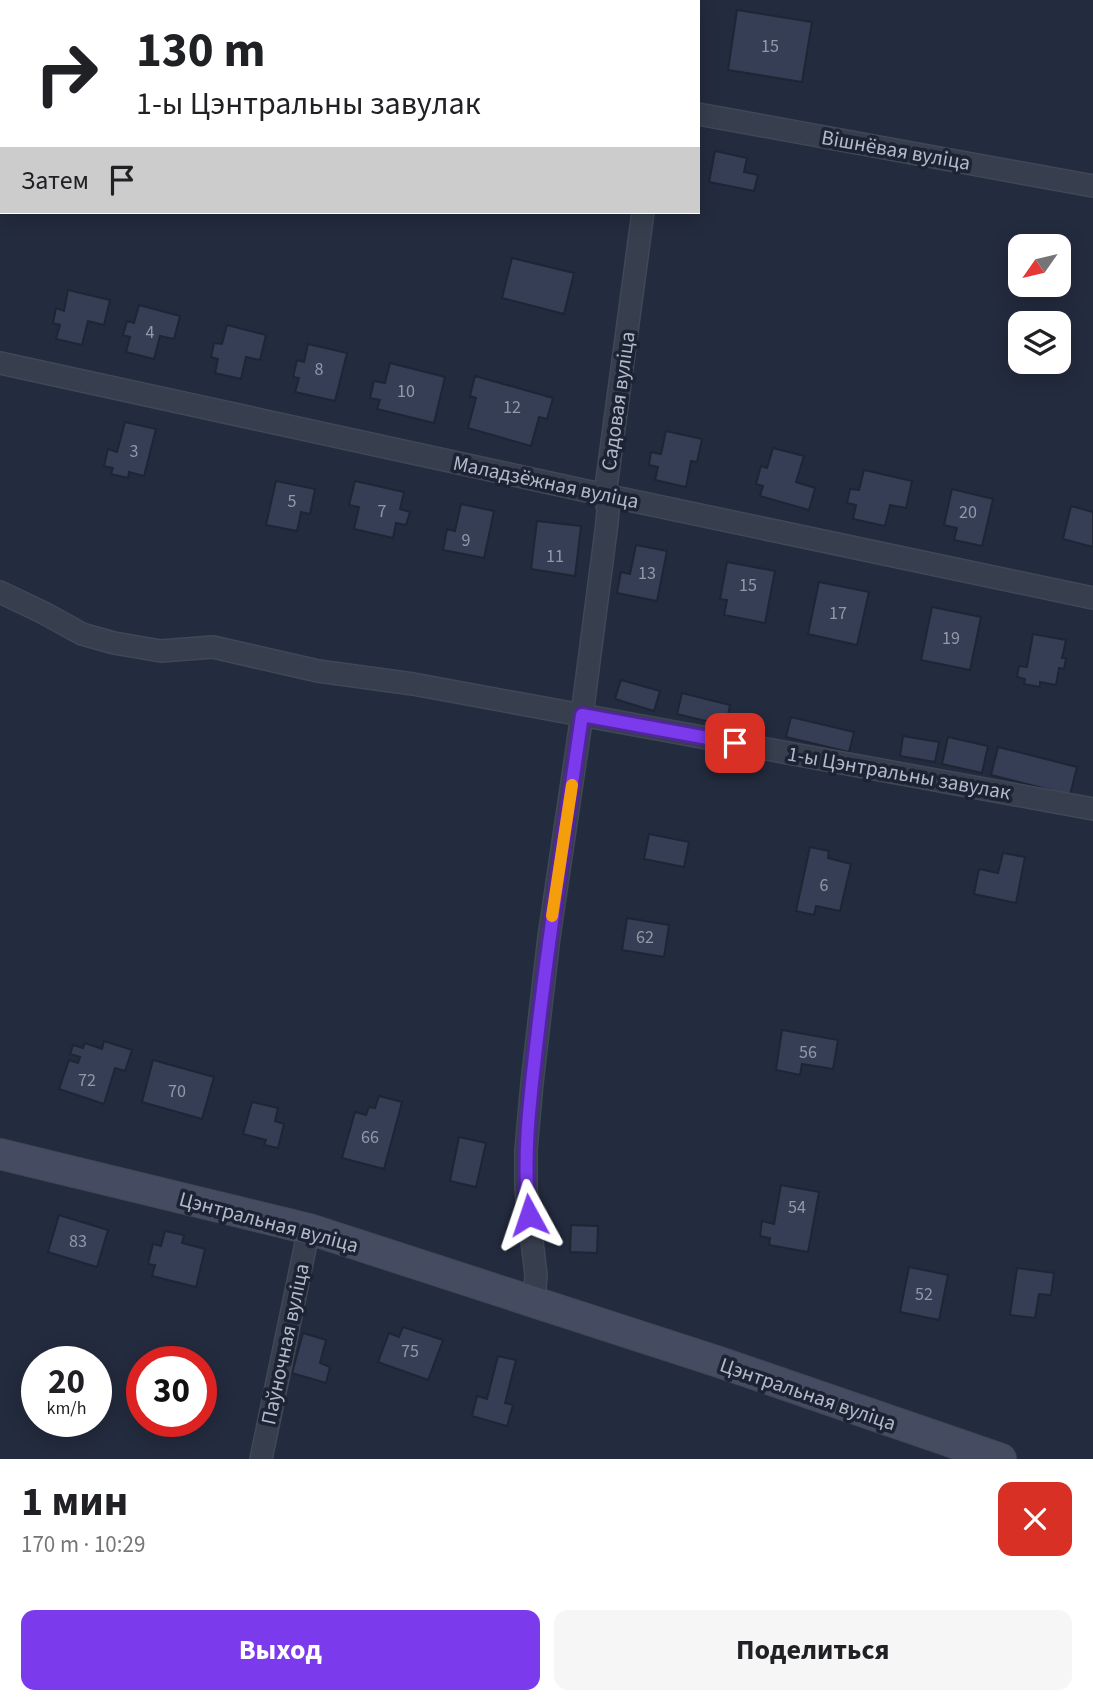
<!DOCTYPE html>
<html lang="ru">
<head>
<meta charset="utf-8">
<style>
	body { margin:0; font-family:"Source Sans 3",sans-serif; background:#f6f6f6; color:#202124; height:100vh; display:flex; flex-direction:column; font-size:26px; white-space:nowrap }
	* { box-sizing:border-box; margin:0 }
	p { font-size:23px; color:#757577 }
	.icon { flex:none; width:38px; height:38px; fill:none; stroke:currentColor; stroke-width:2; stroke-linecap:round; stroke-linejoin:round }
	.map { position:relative; height:1459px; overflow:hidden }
	.details { display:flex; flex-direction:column; background:#fff; flex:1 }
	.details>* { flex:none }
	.top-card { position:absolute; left:0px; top:0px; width:700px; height:214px; box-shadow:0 4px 18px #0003; background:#fff; color:#202124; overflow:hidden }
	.needle { width:46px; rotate:236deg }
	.buttons { position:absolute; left:1008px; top:234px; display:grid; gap:14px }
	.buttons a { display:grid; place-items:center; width:63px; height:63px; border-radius:14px; background:#fff; box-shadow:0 4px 18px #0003; font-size:35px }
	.speed { position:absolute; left:21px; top:1346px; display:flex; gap:14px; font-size:35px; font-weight:700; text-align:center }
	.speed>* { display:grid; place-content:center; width:91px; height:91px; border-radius:50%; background:#fff; box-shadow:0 4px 18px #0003; line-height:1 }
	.speed small { font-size:18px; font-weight:400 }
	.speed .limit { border:10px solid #d22; background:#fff; color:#111 }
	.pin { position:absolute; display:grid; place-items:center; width:60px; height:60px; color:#fff; margin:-30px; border-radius:14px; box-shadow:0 4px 10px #0006 }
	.me { position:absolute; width:77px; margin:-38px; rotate:355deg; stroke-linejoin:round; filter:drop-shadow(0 0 5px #0008) }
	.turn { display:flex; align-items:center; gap:24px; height:147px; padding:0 21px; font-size:32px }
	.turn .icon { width:91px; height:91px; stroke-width:2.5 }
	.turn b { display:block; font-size:49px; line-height:60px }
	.then { display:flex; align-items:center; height:66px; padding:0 21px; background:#0003; gap:14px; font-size:26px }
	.round { display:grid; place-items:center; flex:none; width:74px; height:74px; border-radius:14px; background:#f6f6f6 }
	.head { display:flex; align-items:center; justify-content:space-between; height:119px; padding:0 21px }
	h1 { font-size:42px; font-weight:700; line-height:52px }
	.button { display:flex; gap:14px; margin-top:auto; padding:14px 21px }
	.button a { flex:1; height:80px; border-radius:14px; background:#7c3aed; color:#fff; font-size:28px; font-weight:700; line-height:80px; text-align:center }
	.button a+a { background:#f6f6f6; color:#202124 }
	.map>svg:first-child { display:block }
	.building { fill:#353e55; stroke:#1e2535; stroke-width:2 }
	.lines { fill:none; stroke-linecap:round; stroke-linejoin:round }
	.street-casing { stroke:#404757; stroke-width:24 }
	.secondary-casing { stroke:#404757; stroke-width:32 }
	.street { stroke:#373e4e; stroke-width:21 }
	.secondary { stroke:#454c62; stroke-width:30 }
	.route-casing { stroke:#51269a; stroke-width:18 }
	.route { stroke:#7c3aed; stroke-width:12 }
	.slow { stroke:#f59e0b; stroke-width:12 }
	.labels { text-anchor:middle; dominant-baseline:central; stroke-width:7; stroke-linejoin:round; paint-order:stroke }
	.number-label { font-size:18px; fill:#9298aa }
	.street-label { font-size:21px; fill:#b3b9c9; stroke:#1c2333 }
</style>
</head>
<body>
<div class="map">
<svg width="1093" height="1459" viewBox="0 0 1093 1459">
	<rect width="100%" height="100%" fill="#232b3e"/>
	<path class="building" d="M147,0H195V2H147Z
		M258,0H306V2H258Z
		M371,0H419V2H371Z
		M455,0H500V2H455Z
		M737,10L812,22L802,82L728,70Z
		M715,151L747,158L744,172L758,175L754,191L709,182Z
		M512,258L574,273L564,314L502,298Z
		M68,290L110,300L104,325L88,321L82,345L56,339L60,325L53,323L56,308L64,311Z
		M139,305L180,316L174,339L160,336L154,359L126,352L130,337L123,335L127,321L134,323Z
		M227,325L266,335L260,360L246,357L241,379L215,373L218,359L211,357L214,343L222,344Z
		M308,344L347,353L335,401L295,392L299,378L293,377L297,360L304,362Z
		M390,363L445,377L434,423L377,409L380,400L370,398L374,381L385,383Z
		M475,376L553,398L547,419L539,417L531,446L468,428L476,398L470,396Z
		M125,422L156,429L144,476L129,472L128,478L111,474L113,468L104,466L108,449L117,452Z
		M666,431L702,439L697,462L691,461L686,487L655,480L658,467L649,465L651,452L661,454Z
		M773,448L804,456L796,482L815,488L809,510L760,496L763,486L756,484L761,466L767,468Z
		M864,470L912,481L906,508L890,505L885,526L853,519L856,505L847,503L850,489L859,490Z
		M276,481L315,489L310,514L301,512L297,531L266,525Z
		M355,481L404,492L400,509L410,512L406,525L396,523L393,538L354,529L359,507L349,505Z
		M952,489L993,499L982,546L954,540L957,528L944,525Z
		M461,504L494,511L484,558L443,550L447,529L455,531Z
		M1071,506L1093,512V547L1063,539Z
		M537,521L581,526L575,576L531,569Z
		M636,545L667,551L657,601L617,593L621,572L630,574Z
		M727,562L775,571L765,623L724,615L727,600L720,599Z
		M819,582L869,592L857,645L808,634Z
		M932,607L981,617L970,670L921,660Z
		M1033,634L1066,640L1062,658H1066L1064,669L1059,668L1056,685L1040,682V687L1024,684L1025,679L1017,677L1019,666L1027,667Z
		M621,680L660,691L654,711L615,699Z
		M682,693L730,705L726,726L677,714Z
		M791,717L854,732L849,752L786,737Z
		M903,736L939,742L935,762L900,756Z
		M948,737L988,746L982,773L942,764Z
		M998,747L1077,767L1070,795L991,775Z
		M649,834L689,842L684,867L644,859Z
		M810,847L829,851L828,858L851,864L840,911L816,906L814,915L796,911Z
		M1003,853L1025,857L1016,903L974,894L979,869L998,873Z
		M627,918L669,925L664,957L622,950Z
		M782,1030L838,1040L833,1069L802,1064L800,1075L776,1070Z
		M104,1041L132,1050L125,1071L115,1068L104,1104L59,1089L69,1060L78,1063L80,1057L70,1054L73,1045L83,1048L85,1043L102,1049Z
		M153,1060L214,1077L202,1119L142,1102Z
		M379,1096L402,1102L384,1169L342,1158L355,1112L366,1115L369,1107L375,1108Z
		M252,1102L278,1108L275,1121L284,1124L278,1148L264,1145L266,1140L243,1134Z
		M459,1137L486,1143L476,1187L450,1181Z
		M781,1185L819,1192L808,1252L769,1245L770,1238L760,1236L762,1221L774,1224Z
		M59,1215L108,1230L97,1267L48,1252Z
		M571,1225L598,1226L597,1253L570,1252Z
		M165,1231L184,1235L182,1243L205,1249L196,1287L152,1276L155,1265L148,1264L153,1244L161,1246Z
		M909,1267L948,1275L939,1320L900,1312Z
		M1017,1268L1054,1273L1051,1295L1039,1294L1035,1318L1010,1315Z
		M403,1327L443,1340L428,1380L378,1362L389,1333L399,1337Z
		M303,1333L326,1340L320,1363L330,1367L326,1383L292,1373Z
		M498,1356L516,1360L505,1403L513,1405L507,1426L472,1416L477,1396L487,1399Z"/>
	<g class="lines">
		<defs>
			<path id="street" d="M669,2V0
				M698,114L1093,186
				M0,363L605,495L1093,598
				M0,592L44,613L82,634L114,643L161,651L213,647L318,671L413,684L1093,809
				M534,1303L536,1275L526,1190V1150L532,1083L549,937L582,715L607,523L608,510L605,495L643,212
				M261,1459L309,1229"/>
			<path id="secondary" d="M0,1154L309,1229L722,1363L1001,1459"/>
		</defs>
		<use href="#street" class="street-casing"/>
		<use href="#secondary" class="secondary-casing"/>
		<use href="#street" class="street"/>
		<use href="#secondary" class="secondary"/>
	</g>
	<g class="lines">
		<defs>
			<path id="route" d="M529,1215C522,1153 531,1092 538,1030C550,925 567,820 582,715L735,743"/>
		</defs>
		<use href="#route" class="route-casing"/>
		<use href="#route" class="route"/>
		<path class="slow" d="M552,916L572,785"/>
	</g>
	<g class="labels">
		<g class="number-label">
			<text x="770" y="46">15</text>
			<text x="150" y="332">4</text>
			<text x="319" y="369">8</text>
			<text x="406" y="391">10</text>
			<text x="512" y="407">12</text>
			<text x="134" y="451">3</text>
			<text x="292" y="501">5</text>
			<text x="382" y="511">7</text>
			<text x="968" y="512">20</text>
			<text x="466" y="540">9</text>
			<text x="555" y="556">11</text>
			<text x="647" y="573">13</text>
			<text x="748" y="585">15</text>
			<text x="838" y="613">17</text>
			<text x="951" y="638">19</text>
			<text x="824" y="885">6</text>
			<text x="645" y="937">62</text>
			<text x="808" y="1052">56</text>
			<text x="87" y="1080">72</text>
			<text x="177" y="1091">70</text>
			<text x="370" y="1137">66</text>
			<text x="797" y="1207">54</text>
			<text x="78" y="1241">83</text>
			<text x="924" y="1294">52</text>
			<text x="410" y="1351">75</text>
		</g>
		<g class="street-label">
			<text transform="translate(896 150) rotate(10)">Вішнёвая вуліца</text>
			<text transform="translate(618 401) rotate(-82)">Садовая вуліца</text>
			<text transform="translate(546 482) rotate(12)">Маладзёжная вуліца</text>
			<text transform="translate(899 773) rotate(10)">1-ы Цэнтральны завулак</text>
			<text transform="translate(269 1222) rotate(15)">Цэнтральная вуліца</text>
			<text transform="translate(285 1344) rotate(-78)">Паўночная вуліца</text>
			<text transform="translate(808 1394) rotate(19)">Цэнтральная вуліца</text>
		</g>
	</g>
</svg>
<div class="buttons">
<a><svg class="needle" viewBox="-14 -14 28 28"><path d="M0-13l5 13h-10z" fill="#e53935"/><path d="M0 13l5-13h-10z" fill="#757577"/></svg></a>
<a><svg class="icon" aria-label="layers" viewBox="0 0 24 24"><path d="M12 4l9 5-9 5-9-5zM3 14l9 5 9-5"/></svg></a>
</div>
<div class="speed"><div>20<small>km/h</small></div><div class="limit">30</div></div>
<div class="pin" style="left:735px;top:743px;background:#d93025"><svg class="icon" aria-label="arrive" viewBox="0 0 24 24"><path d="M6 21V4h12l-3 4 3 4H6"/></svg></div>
<svg class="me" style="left:529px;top:1215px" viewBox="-20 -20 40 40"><path d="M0-17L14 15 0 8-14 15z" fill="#7c3aed" stroke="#fff" stroke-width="4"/></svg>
<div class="top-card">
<div class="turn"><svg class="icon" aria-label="right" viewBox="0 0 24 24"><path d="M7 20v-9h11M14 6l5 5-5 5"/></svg><div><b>130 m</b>1-ы Цэнтральны завулак</div></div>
<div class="then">Затем<svg class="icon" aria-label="arrive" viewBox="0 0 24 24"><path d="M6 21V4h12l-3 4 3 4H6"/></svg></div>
</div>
</div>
<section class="details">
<div class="head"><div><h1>1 мин</h1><p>170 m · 10:29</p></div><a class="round" style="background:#d93025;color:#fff"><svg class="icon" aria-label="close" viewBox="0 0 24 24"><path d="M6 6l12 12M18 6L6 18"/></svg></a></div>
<div class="button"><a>Выход</a><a>Поделиться</a></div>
</section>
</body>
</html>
